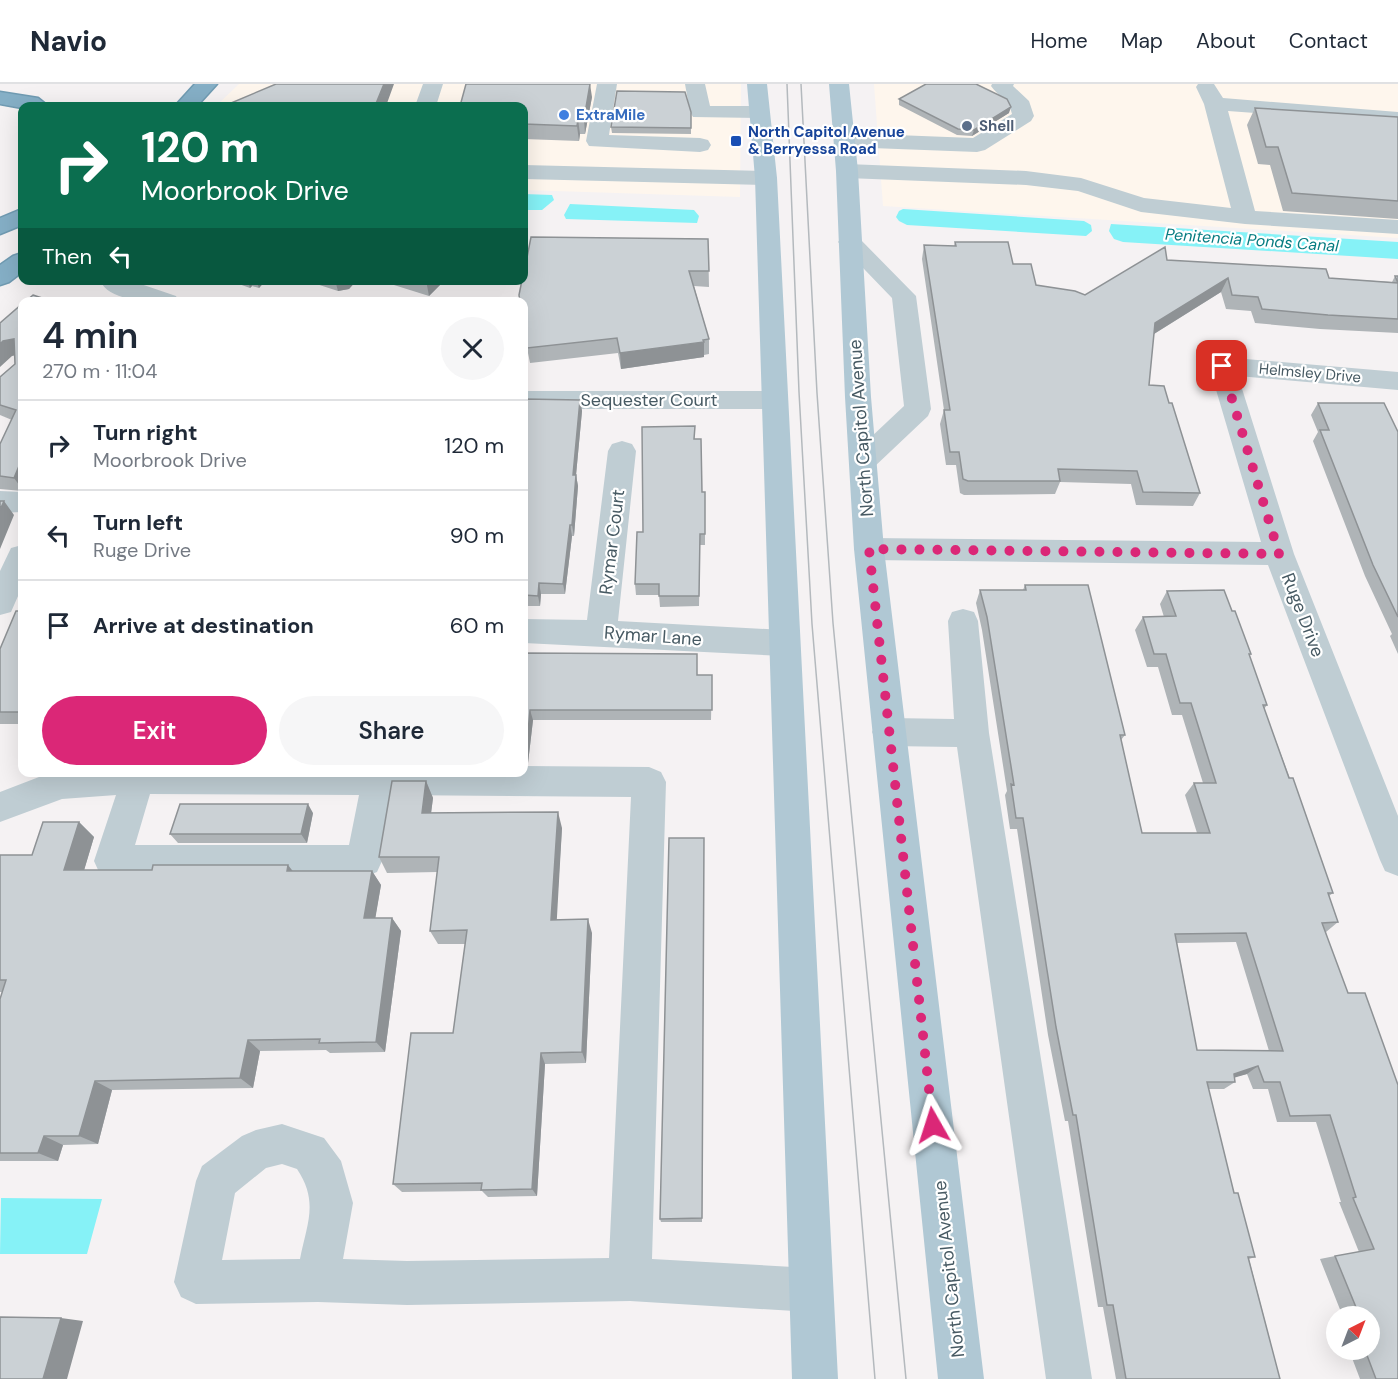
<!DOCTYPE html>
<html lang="en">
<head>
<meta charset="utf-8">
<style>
	body { margin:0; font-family:"DM Sans",sans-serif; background:#f6f6f7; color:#1f2937; height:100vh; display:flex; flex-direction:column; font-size:22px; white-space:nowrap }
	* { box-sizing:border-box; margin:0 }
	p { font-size:20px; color:#747a83 }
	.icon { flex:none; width:33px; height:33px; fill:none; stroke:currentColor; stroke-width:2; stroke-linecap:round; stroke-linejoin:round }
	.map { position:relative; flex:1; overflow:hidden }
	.side { position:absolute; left:18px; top:213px; width:510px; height:480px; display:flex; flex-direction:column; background:#fff; border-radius:12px; box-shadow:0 6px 24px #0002 }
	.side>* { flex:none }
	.banner { position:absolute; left:18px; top:18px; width:510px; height:183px; border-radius:12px; box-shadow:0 6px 24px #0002; background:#0b6e4f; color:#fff; overflow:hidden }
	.needle { width:39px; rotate:42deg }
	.tools { position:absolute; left:1326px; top:1222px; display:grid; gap:12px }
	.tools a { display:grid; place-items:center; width:54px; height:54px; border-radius:50%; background:#fff; box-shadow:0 6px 24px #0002; font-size:30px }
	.pin { position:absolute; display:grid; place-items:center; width:51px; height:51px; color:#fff; margin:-26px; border-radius:12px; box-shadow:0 3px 9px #0006 }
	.me { position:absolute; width:66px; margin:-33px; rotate:354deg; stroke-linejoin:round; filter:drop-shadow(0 0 4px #0008) }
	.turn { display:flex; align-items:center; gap:21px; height:126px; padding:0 24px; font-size:27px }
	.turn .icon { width:78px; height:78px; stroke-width:2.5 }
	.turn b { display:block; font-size:42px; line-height:51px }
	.then { display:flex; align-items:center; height:57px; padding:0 24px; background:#0003; gap:12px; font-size:22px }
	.round { display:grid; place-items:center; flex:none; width:63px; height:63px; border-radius:32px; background:#f6f6f7 }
	.overview { display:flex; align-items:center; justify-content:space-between; height:102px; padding:0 24px }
	h1 { font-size:36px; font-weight:600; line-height:45px }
	.action { display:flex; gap:12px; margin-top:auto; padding:12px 24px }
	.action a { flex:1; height:69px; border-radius:36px; background:#db2777; color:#fff; font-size:24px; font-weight:600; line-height:69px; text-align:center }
	.action a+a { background:#f6f6f7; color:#1f2937 }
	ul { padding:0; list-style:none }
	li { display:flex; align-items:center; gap:18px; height:90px; padding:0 24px; border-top:2px solid #e0e1e3 }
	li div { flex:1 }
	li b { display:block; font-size:22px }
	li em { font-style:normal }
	header { display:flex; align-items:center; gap:36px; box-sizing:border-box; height:84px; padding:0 30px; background:#fff; border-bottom:2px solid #e0e1e3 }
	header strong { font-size:28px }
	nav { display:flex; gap:33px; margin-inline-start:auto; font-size:21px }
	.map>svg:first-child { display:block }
	.commercial { fill:#fef6ed }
	.water { fill:#86f2f7 }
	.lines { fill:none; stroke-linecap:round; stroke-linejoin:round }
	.highway-casing { stroke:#709bb2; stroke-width:3 }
	.minor { fill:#bfcdd3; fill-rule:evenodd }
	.major { fill:#b0c8d4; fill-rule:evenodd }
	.highway { fill:#85afc6; fill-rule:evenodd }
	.tram { stroke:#b4b9bd; stroke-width:1.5 }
	.wall { fill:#afb4b7; fill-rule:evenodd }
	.shaded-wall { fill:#8e9295 }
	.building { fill:#cbd1d5; stroke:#8e9295; stroke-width:1.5; fill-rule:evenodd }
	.route { stroke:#db2777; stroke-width:10; stroke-dasharray:0 18 }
	.shop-dot { fill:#3f7fe0; stroke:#fff; stroke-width:2 }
	.service-dot { fill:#5c6f8a; stroke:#fff; stroke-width:2 }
	.transit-dot { fill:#1a4fb4; stroke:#fff; stroke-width:2 }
	.labels { text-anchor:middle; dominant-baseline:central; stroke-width:4.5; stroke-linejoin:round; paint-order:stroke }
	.far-shop-label { font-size:15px; font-weight:bold; fill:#366cbe; stroke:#fff; text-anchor:start }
	.far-service-label { font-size:15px; font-weight:bold; fill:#4e5e75; stroke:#fff; text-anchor:start }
	.far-transit-label { font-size:15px; font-weight:bold; fill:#164399; stroke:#fff; text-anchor:start }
	.far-street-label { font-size:15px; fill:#475a63; stroke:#fff }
	.far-water-label { font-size:16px; font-style:italic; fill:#067c81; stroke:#fff }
	.street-label { font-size:18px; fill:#475a63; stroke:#fff }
</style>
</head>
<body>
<header>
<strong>Navio</strong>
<nav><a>Home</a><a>Map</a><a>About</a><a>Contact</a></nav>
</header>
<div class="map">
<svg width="1398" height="1295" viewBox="0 0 1398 1295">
	<rect width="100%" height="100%" fill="#f5f2f3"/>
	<path class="commercial" d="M239,0H741L740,113L524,106V22H216Z
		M874,0H1398V154L883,122Z"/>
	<path class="water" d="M524,110L552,111L554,116L542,126H524Z
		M570,120L694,126L699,132L697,139L566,135L564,131Z
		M903,125L1084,137L1091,141L1092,147L1086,152L907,141L899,137L896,133L899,127Z
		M1111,140L1398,158V175L1123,158L1114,155L1109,147Z
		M1,1114L102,1115L87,1170H0Z"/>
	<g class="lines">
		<defs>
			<path id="highway" d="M195,0H217L197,22H175Z
				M0,8L38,14L48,22L22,24L0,20Z
				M22,125V141L0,150V134Z
				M22,169V188L9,198L0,201V181L13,172Z"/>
		</defs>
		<use href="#highway" class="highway-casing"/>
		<path class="minor" d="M423,0H443L436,22H415Z
			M597,0H617L609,51L700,54L708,56L711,61L708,66L700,68L589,62L586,57Z
			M685,0H705L710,22H758L766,23L769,28L766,33L758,34L693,33L690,28Z
			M992,0H1014L1013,2L1029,17L1034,32L1031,37L985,66L977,68L845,63L837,61L834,56L837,51L845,49L973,54L1012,30C1010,18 997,11 991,2Z
			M1198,0H1214L1223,14L1398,28V40L1228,27L1255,127L1398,136V150L1245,140L1141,128L1078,107L1026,101L847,94L839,92L836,87L839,82L847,80L1026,87L1081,94L1144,114L1231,124L1204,20L1196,3Z
			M524,81L766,87L774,89L777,94L774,99L766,101L524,95Z
			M850,151L858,153L916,212L931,325L928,332L873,384L863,387L853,384L849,377L853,370L904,322L892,214L838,158L842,153Z
			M104,196H129L176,212L179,218C158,218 114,219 102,200Z
			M1222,273L1398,288V306L1238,292L1294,470L1398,732V792L1385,787L1380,776L1268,481L869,476L859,473L854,465L859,457L869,454L1261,458L1209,282L1213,276Z
			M524,307H774L783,309L787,316L783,323L774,325H524Z
			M622,357L632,360L636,367L618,537L783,546L794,550L799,559L794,568L783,572L524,559V535L587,536L608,367L612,360Z
			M0,407L22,408V428L0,429Z
			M22,461V503L11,528L0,531V487L11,464Z
			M963,525L974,528L978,537L989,649L1092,1295H1046L957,663L889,662L877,658L872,648L877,638L889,634L954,635L948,537L952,528Z
			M524,682L649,683L661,688L666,698L652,1175L811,1184L826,1191L833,1206L826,1221L811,1228L630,1217L407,1221L318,1218L196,1220L181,1213L174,1198L196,1097L202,1082L242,1052L256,1046L282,1040L324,1054L341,1077L353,1119L343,1175L407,1177L609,1174L631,713L393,711L382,777L377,788L364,793H112L99,788L94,777L116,711L62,715L0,738V708L52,688H524ZM150,710L359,711L349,761H135ZM282,1080L297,1085C319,1118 307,1139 300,1175L222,1176L235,1109L266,1084Z"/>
		<path class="major" d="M747,0H767L777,94L838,1295H792L755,94Z
			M829,0H849L858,87L871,313L884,465L984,1295H938L854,465L845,313L836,87Z"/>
		<use href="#highway" class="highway"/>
		<path class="tram" d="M787,0L799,308L812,540L875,1295
			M801,0L817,309L833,539L906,1295"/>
	</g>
	<path class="wall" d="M592,13L585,50H580L579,57L524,55V22Z
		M899,15L1009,29L972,52L957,51L899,21Z
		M1255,24L1398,33V135L1283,127L1270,81L1258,80L1247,41Z
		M691,28V50L612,49L611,43Z
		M708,155L709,203L694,202L709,255V270L704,271V273L621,285L618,269L530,279L527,264Z
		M955,158L1013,180L1036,201L1085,211L1167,176L1329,194L1392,198L1395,192H1398V249L1320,245L1255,239L1251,227L1226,225L1221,208L1154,250L1149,301L1200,409L1193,422L1136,421L1131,400L1060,398L1055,410L964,411L960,409L956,381H946L940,340L944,326L922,175L924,161L954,162Z
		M228,196H266L259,204L252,202L250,204Z
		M304,196H357L349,205L338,207Z
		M378,196H445L429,212Z
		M22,220V407L0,405V360L12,336L0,331V293L15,280V271L12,272Z
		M524,315L580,316L582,327L576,391L578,402L574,452H572L565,510H541L540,522H524Z
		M1318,319L1398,348V570L1390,552L1392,550L1365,492L1313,357L1318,348L1311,331Z
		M695,355L702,408H705V461H700L699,522L660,523L659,511H636L635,500L643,448Z
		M1025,501L1125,651L1121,656L1142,749H1197L1185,711L1194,699H1203L1182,631H1172L1158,583H1147L1135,546L1143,533H1164L1160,520L1167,507L1232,527L1251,570L1249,572L1267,621L1264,625L1333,809L1329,812L1338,838L1326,848L1398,1295H1360L1349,1266H1370V1233H1343L1320,1175L1335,1172L1359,1168L1339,1118H1341L1316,1038H1277L1268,1005H1253L1247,990L1234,993L1235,998L1224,1005H1208L1234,1109L1255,1173L1249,1175L1280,1295H1116L1103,1223H1098L1068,1037H1065L1048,951L1017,745H1010L1005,711L1007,707L982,546L976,519L980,506H1023ZM1236,858L1269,967L1197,966L1177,859Z
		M22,521V640H0V565Z
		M524,569L697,591H712L711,636H533L528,679H524Z
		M426,697L433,714L431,729L562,744L556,835L592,849L586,979L545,980L537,1112L488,1113L482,1107L402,1108L393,1100L453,949L465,860H438L430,847L437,788L387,789L379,773Z
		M313,729L307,759H178L170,750Z
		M79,738L94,753L84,786L372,787L381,801L375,834H392L401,847L385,968L330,969L326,966L260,967L253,1004L112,1006L98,1060L63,1061L58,1077H0V915L2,908H0V771H32Z
		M704,754L702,1138H661L660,1135Z"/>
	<path class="shaded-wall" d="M384,0H394L386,22H375Z
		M590,0L592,13L585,50L584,35Z
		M1011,23L1009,29L972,52L974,46Z
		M578,35L580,50L579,57L577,42Z
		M1228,194L1221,208L1149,253L1155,239Z
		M248,196H250L252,202L250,204Z
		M256,196H266L259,204Z
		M335,196H357L349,205L338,207Z
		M426,196H445L429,212Z
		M14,255L22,269L12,272L0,283V260L3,257Z
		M704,258V273L621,285L620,269Z
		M580,316L582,327L575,402L573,391Z
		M19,382L22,388V405L14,394Z
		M576,391L578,402L574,452L572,441Z
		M4,417L14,431L0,465V426Z
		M570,441L572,452L565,510L563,500Z
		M539,499L541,510L540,522L538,512Z
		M530,626L533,636L528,679L526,670Z
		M426,697L433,714L429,745L422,729Z
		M308,720L313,729L307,759L301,750Z
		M558,728L562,744L556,850L551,836Z
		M79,738L94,753L80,800L64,786Z
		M288,781L299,795L287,787Z
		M372,787L381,801L373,848L364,834Z
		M392,834L401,847L385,968L376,958Z
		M588,835L592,849L586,979L582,968Z
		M248,956L260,967L253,1004L240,994Z
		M541,969L545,980L537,1112L532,1105Z
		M1258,982L1247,990L1223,997L1234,990Z
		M95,997L112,1006L98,1060L79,1052Z
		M44,1052L63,1061L58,1077L38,1069Z
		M61,1234L83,1237L67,1295H43Z"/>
	<path class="building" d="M276,0H384L375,22H224Z
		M466,0H590L584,35H578L577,42L524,40V22H460Z
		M926,0H976L1007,15L1011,23L974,46L958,45L899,15Z
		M617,7L685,8L691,28V44L611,43Z
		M1255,24L1398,33V117L1292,109L1278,63H1266Z
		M531,153L708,155L709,187H689L709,255L703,256L704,258L620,269L617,254L527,264L524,241V218H520L519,211L522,196H524V189Z
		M955,158H1008L1013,180H1031L1036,201L1075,207L1085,211L1165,163L1167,176L1326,185L1329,194L1398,199L1395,192H1398V235L1328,231L1262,225L1258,213L1232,211L1228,194L1155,239L1149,301L1164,302L1169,319H1172L1200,409L1143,408L1137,387L1058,385L1060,397H968L963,395L959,368H950L944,326H950L924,161L956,162Z
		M33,211L54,218H25Z
		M22,220V382H19L14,394L0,392V360L16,326L0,321V293L15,280L14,255L3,257L0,260V239Z
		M524,315L580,316L573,391H576L572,441H570L563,500L539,499L538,512L524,511Z
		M1318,319H1384L1398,348V533L1373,481L1320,346H1329Z
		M695,342L694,355H701L702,408H705V450H700L699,512H659V500H635L637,448H643L642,343Z
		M0,417H4L0,426Z
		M1025,501H1088L1125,651H1120L1142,749H1210L1194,699H1216L1191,619H1180L1166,570H1154L1143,533L1176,532L1167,507L1224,506L1232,527H1235L1251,570H1249L1267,621H1263L1289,694H1293L1333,809H1328L1338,838L1322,839L1348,909H1365L1398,1001V1295H1376L1365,1266H1370V1233H1360L1335,1172L1374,1165L1353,1114L1356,1113L1330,1031L1290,1032L1280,998H1264L1258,982L1234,990L1235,998H1207L1234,1109H1238L1255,1173H1248L1280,1295H1126L1113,1221H1107L1076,1031H1073L1056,943L1023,734H1016L1011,700L1014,701L987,533L980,506H1026ZM1246,849L1283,967L1197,966L1175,850Z
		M22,521V628H0V565L16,527H20Z
		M524,569L697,570V591H712V626H530L526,670H524Z
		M392,697H426L422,729L558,728L551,836L588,835L582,968L541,969L532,1105L481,1106L482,1099L393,1100L411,949H453L467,846L430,847L439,773H379Z
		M180,720H308L301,750H170Z
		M43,738H79L64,786H152L153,781H288L287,787H372L364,834H392L376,958L319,959L320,955L248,956L240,994L95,997L79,1052H44L38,1069H0V915L6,896H0V771H32Z
		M669,754H704L702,1134L660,1135Z
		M0,1233L61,1234L43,1295H0Z"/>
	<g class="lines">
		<path class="route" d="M933,1041L869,465L1279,470L1222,282"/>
	</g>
	<circle class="shop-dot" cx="564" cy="31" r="6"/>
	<circle class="service-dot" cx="967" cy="42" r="6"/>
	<rect class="transit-dot" x="730" y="51" width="12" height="12" rx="3"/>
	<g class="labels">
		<g class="far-shop-label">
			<text x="576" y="31">ExtraMile</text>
		</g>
		<g class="far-service-label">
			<text x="979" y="42">Shell</text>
		</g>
		<g class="far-transit-label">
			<text x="748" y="48">North Capitol Avenue<tspan x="748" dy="17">&amp; Berryessa Road</tspan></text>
		</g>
		<g class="far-street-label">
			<text transform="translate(1310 289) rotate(5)">Helmsley Drive</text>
		</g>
		<g class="far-water-label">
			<text transform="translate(1252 156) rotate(4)">Penitencia Ponds Canal</text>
		</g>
		<g class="street-label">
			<text x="649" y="316">Sequester Court</text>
			<text transform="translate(861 344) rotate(-94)">North Capitol Avenue</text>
			<text transform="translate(612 458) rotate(-83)">Rymar Court</text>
			<text transform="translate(1303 531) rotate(69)">Ruge Drive</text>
			<text transform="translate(653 552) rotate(4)">Rymar Lane</text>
			<text transform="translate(949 1185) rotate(-96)">North Capitol Avenue</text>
		</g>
	</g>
</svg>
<div class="tools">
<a><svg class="needle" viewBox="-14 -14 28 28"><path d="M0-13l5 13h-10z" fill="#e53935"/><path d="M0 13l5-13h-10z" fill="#747a83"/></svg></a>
</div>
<div class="pin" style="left:1222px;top:282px;background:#d93025"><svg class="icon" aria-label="arrive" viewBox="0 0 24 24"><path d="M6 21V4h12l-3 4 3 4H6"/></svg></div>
<svg class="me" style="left:933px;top:1041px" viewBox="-20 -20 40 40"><path d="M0-17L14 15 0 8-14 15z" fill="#db2777" stroke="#fff" stroke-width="4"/></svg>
<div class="banner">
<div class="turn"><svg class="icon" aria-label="right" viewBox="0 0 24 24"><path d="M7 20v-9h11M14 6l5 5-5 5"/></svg><div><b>120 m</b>Moorbrook Drive</div></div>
<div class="then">Then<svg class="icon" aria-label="left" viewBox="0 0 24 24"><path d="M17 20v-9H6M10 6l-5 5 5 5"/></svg></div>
</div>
<section class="side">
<div class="overview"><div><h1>4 min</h1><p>270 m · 11:04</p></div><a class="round"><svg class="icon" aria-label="close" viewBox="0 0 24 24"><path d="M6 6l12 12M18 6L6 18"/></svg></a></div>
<ul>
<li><svg class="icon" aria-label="right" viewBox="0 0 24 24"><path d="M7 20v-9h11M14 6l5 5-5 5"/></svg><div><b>Turn right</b><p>Moorbrook Drive</p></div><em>120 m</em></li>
<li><svg class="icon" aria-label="left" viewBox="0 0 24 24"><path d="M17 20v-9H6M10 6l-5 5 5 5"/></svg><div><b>Turn left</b><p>Ruge Drive</p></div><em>90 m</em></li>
<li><svg class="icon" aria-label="arrive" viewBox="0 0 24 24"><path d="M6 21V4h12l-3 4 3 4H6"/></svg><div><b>Arrive at destination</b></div><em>60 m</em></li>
</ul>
<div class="action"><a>Exit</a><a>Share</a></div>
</section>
</div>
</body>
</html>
